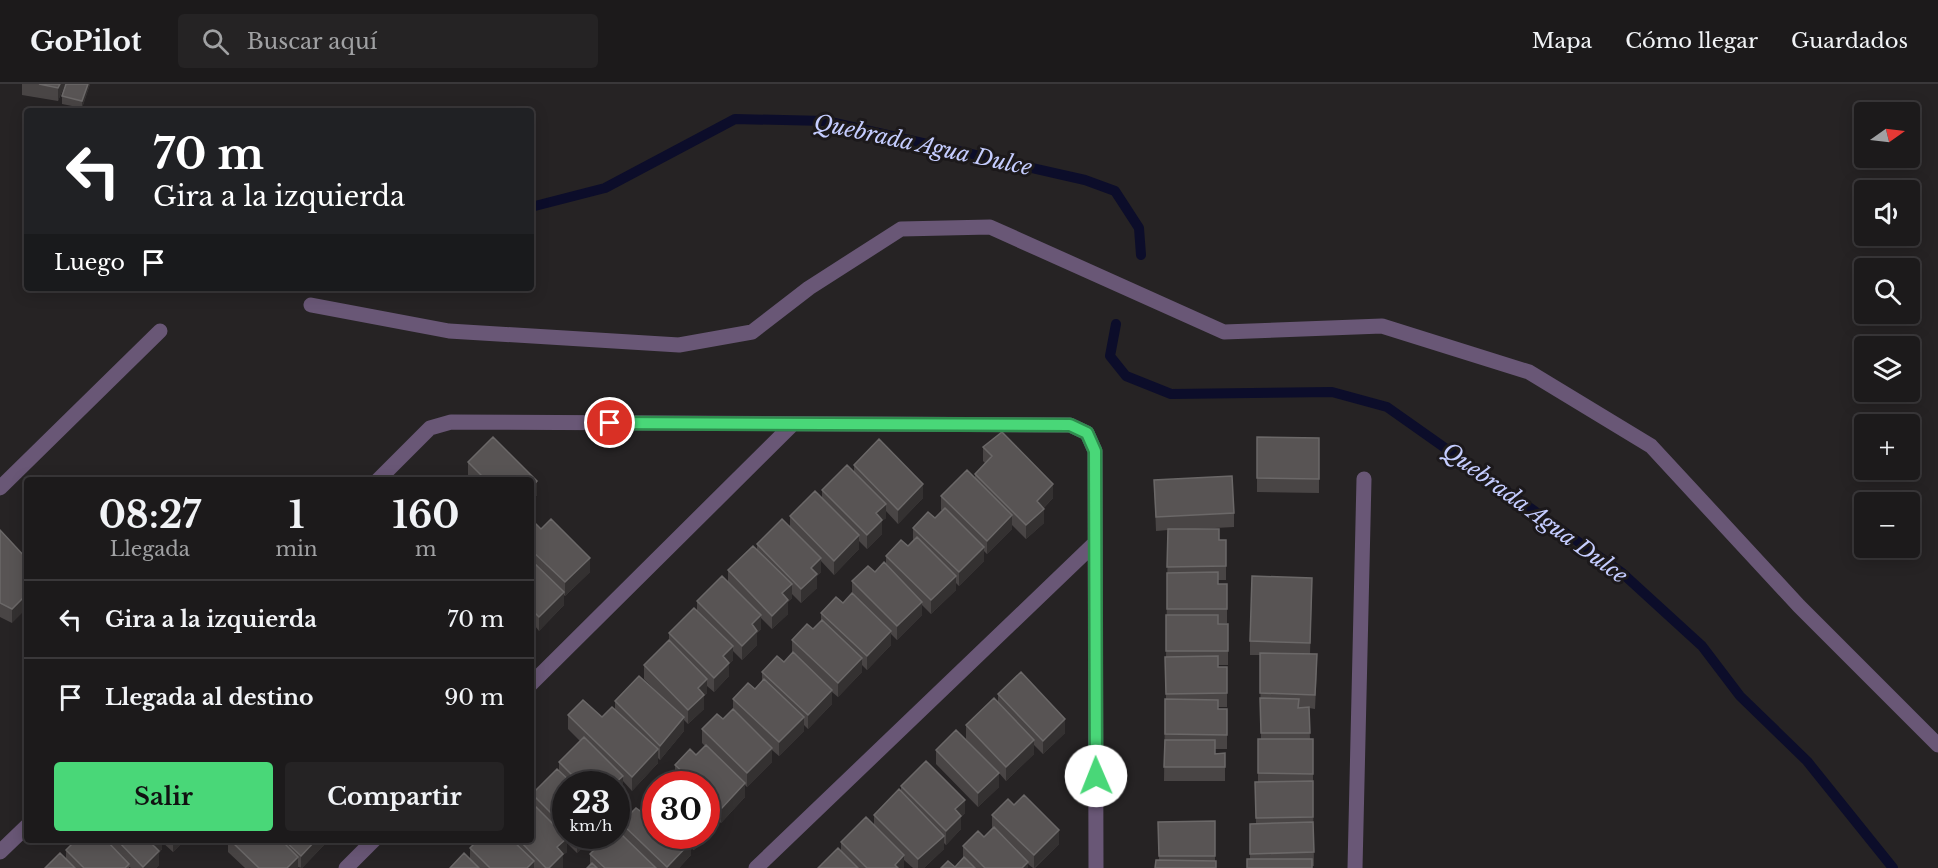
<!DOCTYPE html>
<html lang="es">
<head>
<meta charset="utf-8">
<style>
	body { margin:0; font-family:"Libre Baskerville",serif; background:#252324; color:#f1f3f6; height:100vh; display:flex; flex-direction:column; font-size:22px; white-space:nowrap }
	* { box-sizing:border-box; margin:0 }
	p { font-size:20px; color:#a0a1a3 }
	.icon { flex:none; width:33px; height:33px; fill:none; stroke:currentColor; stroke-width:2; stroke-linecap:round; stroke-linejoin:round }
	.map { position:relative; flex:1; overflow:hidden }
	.details { position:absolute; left:24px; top:393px; width:510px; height:366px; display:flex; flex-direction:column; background:#1c1a1b; border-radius:6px; box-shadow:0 3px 15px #0003,0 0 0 2px #3a383a }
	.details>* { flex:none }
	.top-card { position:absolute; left:24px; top:24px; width:510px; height:183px; border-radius:6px; box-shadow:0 3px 15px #0003,0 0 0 2px #3a383a; background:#202124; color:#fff; overflow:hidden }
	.needle { width:39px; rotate:76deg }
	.buttons { position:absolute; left:1854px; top:18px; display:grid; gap:12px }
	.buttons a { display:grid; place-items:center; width:66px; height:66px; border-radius:6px; background:#1c1a1b; box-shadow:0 3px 15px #0003,0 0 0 2px #3a383a; font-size:30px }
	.speed { position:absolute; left:552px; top:687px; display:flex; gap:12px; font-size:30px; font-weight:700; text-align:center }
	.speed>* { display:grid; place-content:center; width:78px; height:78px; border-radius:50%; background:#1c1a1b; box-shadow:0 3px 15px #0003,0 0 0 2px #3a383a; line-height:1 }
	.speed small { font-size:15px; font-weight:400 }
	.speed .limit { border:9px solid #d22; background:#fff; color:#111 }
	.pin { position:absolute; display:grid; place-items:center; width:51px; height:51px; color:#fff; margin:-26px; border:3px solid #fff; border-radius:50%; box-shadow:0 2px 6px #0007 }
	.me { position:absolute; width:66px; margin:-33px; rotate:359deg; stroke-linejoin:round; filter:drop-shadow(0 0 4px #0008) }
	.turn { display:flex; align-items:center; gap:21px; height:126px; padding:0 30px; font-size:27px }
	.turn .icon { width:78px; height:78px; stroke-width:2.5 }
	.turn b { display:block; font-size:42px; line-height:51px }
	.then { display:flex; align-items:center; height:57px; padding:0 30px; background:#0003; gap:12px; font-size:22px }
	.eta { display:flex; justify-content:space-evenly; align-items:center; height:102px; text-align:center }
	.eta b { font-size:36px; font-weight:700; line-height:42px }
	.action { display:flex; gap:12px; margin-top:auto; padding:12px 30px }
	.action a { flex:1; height:69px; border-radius:6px; background:#49d778; color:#111; font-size:24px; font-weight:700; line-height:69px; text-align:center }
	.action a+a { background:#252324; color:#f1f3f6 }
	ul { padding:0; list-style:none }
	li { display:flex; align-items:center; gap:18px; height:78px; padding:0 30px; border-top:2px solid #3a383a }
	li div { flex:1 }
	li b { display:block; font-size:22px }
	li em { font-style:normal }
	header { display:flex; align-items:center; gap:36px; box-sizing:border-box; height:84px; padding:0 30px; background:#1c1a1b; border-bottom:2px solid #3a383a }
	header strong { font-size:28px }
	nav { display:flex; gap:33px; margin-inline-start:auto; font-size:21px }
	.search { width:420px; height:54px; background:#252324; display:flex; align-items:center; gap:15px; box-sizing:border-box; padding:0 21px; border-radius:6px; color:#a0a1a3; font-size:22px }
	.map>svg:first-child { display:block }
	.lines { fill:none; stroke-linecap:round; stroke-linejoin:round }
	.stream { stroke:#0c0d2a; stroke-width:10 }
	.lane { stroke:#695776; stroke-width:15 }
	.street { stroke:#695776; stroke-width:15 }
	.wall { fill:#494545 }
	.shaded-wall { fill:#343131 }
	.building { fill:#585454; stroke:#6b6868; stroke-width:1.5 }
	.route-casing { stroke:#2f8c4e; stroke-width:15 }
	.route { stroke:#49d778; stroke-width:10 }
	.labels { text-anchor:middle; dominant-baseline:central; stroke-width:6; stroke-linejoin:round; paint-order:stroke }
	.water-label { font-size:22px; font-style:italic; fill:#c5cdff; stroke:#1c191b }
</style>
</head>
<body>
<header>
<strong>GoPilot</strong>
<div class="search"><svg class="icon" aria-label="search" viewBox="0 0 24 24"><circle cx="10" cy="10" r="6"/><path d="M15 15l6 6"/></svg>Buscar aquí</div>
<nav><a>Mapa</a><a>Cómo llegar</a><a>Guardados</a></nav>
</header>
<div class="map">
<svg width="1938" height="784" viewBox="0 0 1938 784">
	<rect width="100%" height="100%" fill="#262324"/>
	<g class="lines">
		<path class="stream" d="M531,123L605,104L735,35L826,37L1085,96L1115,107L1139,144L1141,171
			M1116,240L1110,272L1126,292L1171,310L1332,308L1387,323L1621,488L1702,562L1740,612L1807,677L1893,784"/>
		<path class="lane" d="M311,221L449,247L679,261L752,248L809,204L901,145L990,143L1224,248L1382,242L1529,288L1651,362L1799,522L1938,661"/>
		<path class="street" d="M378,396L430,344L451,338L1070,341L1087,349L1095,367L1096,784
			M0,404L160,247
			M531,600L792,341
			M0,768L27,742
			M346,784L374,756
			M756,784L1094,460
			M1355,784L1364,395"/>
	</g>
	<path class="wall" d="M22,0H65L58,17L22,11Z
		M66,0H90L82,24L62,20V12Z
		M493,353L537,397V411L531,418V396H472L468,392V378Z
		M1257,353L1319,354V409L1257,408Z
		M983,363L1053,414L1043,425L1044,439L1026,455L1012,441V445L987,470L984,467V477L959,502L956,499V506L931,530L922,521V531L897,556L891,550V561L867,586L862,581V588L838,613L832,608V620L808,645L804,641V647L779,672L772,666V678L747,703L745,701V713L721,739L718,736V741L694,766L691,764V771L679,784H587L590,780V770L612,760L621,750V739L643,729L648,723V709L656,701V752H706V700H656L669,699L675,693V681L696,671L705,662L702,659V645L723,635L733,626V615L755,605L762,597V588L784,578L792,569V556L813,545L821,538V529L843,519L852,509V497L875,488L886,480V472L908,462L913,456V444L935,434L942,426H941V412L975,394V390L985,379L983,377Z
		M854,381L923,414L898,440L886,427V434L882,437V450L867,465L859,457V465L834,491L821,477V488L817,492V504L801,519L792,510V514L788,518V530L772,545L761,534V545L757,549V561L742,576L733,567V576L729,580V592L714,608L707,602V609L704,612V625L688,640L684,636V647L660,676L658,674V679L632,707L623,697V706L619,710V722L616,724V700H566V752H592V754L577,769L567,759V768L563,771V784H450L470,775V764L478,756H531L532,710L559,687V678L580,657L568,645V631L602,633L615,625V617L660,611L644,595V581L669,557V549L697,528V517L728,499V486L757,466V460L790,443V432L822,414V406L854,388Z
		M1154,396L1234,429V443L1196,445L1219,456H1226V496H1218V500H1227V539L1218,540H1228V581H1218V583H1227V623H1218V625H1227V665H1215V669H1225V697H1164L1165,615H1166L1165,573H1166L1168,446L1156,447Z
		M531,443L590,488L565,512L564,511V521L539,547L535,542V555L531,559Z
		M0,446L27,475L12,539L0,533Z
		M1312,507L1310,570L1317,584L1315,625L1309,624L1310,655H1313V704L1314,782H1312L1250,775V740H1256L1255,698H1258V655H1261L1260,571H1250V557Z
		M998,610L1065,649L1043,670L1034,661V670L1006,697L999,689V703L978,723L936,680V666L995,686L966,655V641L998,619Z
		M901,702L965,729L961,733V745L946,761L944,759V765L924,784H913L904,776V784H818L841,767V758L874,741V731L901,708Z
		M992,731L1059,760L1035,784H1033L1028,780V784H941L955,783L963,774V762L984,753L992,744Z
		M1215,737V777L1159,776L1158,738Z
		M76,756H185L173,768L162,758V765L159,769V781L156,784H131L129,783V784H45L66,775V766Z
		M228,756H325V760L302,784L298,783V784H245L228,768Z"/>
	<path class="shaded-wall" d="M60,0H65L58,17V4Z
		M88,0H90L82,24V17Z
		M537,397V411L531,418V404Z
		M923,400V414L898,440V426Z
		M1053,400V414L1037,431V417Z
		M886,420V434L882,437V450L867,465V451L876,429Z
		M1044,425V439L1026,455V441Z
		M1012,431V445L987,470V457Z
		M859,451V465L834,491V477Z
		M984,463V477L959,502V488Z
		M590,474V488L565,512V498Z
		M821,474V488L817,492V504L801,519V505L811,484Z
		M956,492V506L931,530V516Z
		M792,500V514L788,518V530L772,545V532L782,509Z
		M564,508V521L539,547V533Z
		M27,510V524L12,539V525Z
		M922,518V531L897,556V542Z
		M761,531V545L757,549V561L742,576V562L752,540Z
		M535,541V555L531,559V545Z
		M891,547V561L867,586V572Z
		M733,562V576L729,580V592L714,608V594L723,572Z
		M862,574V588L838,613V599Z
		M707,595V609L704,612V625L688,640V626L698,604Z
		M832,606V620L808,645V631Z
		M684,633V647L660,676V662Z
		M804,633V647L779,672V658Z
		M1065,635V649L1043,670V657Z
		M1034,656V670L1006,697V683Z
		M772,664V678L747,703V689Z
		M658,665V679L632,707V693Z
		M999,689V703L978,723V709Z
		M623,692V706L619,710V722L616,724V700H614Z
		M745,699V713L721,739V725Z
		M965,716V729L961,733V745L946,761V747L955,725Z
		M718,727V741L694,766V752H706V739Z
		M1059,746V760L1034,784V771Z
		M581,752H592V754L577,769V755Z
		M944,752V765L924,784H918V775Z
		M567,754V768L563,771V784H549L557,763Z
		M158,756H162V765L159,769V781L156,784H143L153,761Z
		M173,756H185L173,768Z
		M316,756H325V760L302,784H301V772Z
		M691,758V771L679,784H667Z
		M904,771V784H895V781Z
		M298,773V784H287Z
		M534,777V784H527Z
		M1028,778V784H1022Z"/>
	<path class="building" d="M39,0H60L58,4Z
		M66,0H88L82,17L62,12Z
		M1002,348L1053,400L1037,417L1044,425L1026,441L975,390L992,372L983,363Z
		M493,353L537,397L531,404V396H486L468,378Z
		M1257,353L1319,354V395L1257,394Z
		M879,355L923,400L898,426L854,381Z
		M847,381L886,420L876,429L882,436L867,451L822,406Z
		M967,386L1012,431L987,457L941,412Z
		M1232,392L1234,429L1156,433L1154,396Z
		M815,407L859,451L834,477L790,432Z
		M945,424L984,463L959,488L913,444L928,428L935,434Z
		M551,435L590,474L565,498L531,466V443L535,439L541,445Z
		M782,435L821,474L811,484L817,490L801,505L757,460Z
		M1168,445H1219V456H1226V482L1167,483Z
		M0,446L27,475V496L26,497L27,498V510L12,525L0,519Z
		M917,453L956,492L931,516L886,472L901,456L908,462Z
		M753,462L792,500L782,509L788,516L772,532L728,486Z
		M531,476L564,508L539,533L531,525Z
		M884,478L922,518L897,542L852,497L868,482L875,488Z
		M1218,488V500H1227V525H1167V489Z
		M722,492L761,531L752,540L757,547L742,562L697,517Z
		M1252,492L1312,494L1310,559L1250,557Z
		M852,509L891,547L867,572L821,529L836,513L843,519Z
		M694,524L733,562L723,572L729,579L714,594L669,549Z
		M1166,531H1218V540H1228V567H1166Z
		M822,536L862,574L838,599L792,556L807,540L813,545Z
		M531,537L535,541L531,545Z
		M669,556L707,595L698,604L704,611L688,626L644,581Z
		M793,568L832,606L808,631L762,588L777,572L784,578Z
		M1260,569L1317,570L1315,611L1260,609Z
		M1218,572V583H1227V609L1166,610L1165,573Z
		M1021,588L1065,635L1043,657L998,610Z
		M639,592L684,633L660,662L615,617Z
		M764,595L804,633L779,658L733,615L748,599L755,605Z
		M994,614L1034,656L1006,683L966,641Z
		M1260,614L1299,615L1298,624L1309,623L1310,649H1261Z
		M1165,615L1218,616V625H1227V651L1165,650Z
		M583,616L602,633L612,623L658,665L632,693L568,631Z
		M733,625L772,664L747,689L702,645L717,630L723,635Z
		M956,646L999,689L978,709L936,666Z
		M584,653L623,692L614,700H581L559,678Z
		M1258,655H1313V690L1258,689Z
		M1165,656H1215V670L1225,669V683H1164Z
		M706,661L745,699L721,725L706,711V700H696L675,681L690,665L696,671Z
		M926,677L965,716L955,725L961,732L946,747L901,702Z
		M557,685L573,700H566V744L532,710Z
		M679,689L691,700H656L663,693L669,699Z
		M1313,697V733L1256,734L1255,698Z
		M656,701V716L648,709Z
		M899,705L944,752L918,775L874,731Z
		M1024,711L1059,746L1034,771L992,731L1008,715L1014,721Z
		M706,716L718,727L706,739Z
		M531,718L567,754L557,763L563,770L549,784H546L519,756H531Z
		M652,719L656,723V752H685L691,758L667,783L621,739L636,724L643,729Z
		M866,733L904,771L895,781L898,784H867L841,758Z
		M1215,737V772H1159L1158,738Z
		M1313,738L1314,768L1250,770V740Z
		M994,743L1028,778L1022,784H985L963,762L978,747L984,753Z
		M621,750L656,784H605L590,770L605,755L612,760Z
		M573,752H581L577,755Z
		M76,756H106L129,780L125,784H84L66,766Z
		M117,756H158L153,761L159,767L143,783Z
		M230,756H281L298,773L287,784H259Z
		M284,756H316L301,772Z
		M478,756H512L534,777L527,784H490L470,764Z
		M838,764L858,784H818Z
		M60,769L75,784H45Z
		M464,769L479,784H450Z
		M964,773L975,784H941L948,777L955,783Z
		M1247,775H1312V784H1247Z
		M1156,776L1216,777V784H1155Z
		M592,779L597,784H587Z"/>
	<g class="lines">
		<defs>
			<path id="route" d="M610,339L1070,341L1087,349L1095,367L1096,692"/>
		</defs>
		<use href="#route" class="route-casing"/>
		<use href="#route" class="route"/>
	</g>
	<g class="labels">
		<g class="water-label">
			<text transform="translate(923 61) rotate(12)">Quebrada Agua Dulce</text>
			<text transform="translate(1535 429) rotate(36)">Quebrada Agua Dulce</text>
		</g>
	</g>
</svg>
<div class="buttons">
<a><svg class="needle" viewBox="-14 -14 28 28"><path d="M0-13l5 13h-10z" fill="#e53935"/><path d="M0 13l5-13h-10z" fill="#a0a1a3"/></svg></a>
<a><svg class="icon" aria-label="sound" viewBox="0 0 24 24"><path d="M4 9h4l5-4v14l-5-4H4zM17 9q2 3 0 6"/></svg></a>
<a><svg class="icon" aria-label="search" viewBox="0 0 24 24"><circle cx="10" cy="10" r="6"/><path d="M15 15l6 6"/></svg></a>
<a><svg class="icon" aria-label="layers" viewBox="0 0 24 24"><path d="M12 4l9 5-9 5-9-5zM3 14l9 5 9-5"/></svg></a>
<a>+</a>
<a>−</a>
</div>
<div class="speed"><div>23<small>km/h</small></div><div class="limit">30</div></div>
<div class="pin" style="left:610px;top:339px;background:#d93025"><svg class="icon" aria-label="arrive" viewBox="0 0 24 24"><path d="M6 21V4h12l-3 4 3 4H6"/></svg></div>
<svg class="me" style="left:1096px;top:692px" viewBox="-20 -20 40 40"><circle r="19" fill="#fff"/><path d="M0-13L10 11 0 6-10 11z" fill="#49d778"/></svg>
<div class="top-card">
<div class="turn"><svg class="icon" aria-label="left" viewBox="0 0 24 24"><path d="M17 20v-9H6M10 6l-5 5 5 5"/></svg><div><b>70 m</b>Gira a la izquierda</div></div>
<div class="then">Luego<svg class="icon" aria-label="arrive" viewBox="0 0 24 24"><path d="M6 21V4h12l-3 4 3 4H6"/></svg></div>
</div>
<section class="details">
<div class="eta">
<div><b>08:27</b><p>Llegada</p></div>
<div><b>1</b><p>min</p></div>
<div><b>160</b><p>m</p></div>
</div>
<ul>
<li><svg class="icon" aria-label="left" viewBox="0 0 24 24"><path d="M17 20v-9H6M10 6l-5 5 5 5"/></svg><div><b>Gira a la izquierda</b></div><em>70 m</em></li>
<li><svg class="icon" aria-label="arrive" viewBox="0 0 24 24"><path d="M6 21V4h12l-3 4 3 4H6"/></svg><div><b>Llegada al destino</b></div><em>90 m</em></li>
</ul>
<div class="action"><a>Salir</a><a>Compartir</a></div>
</section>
</div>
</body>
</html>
